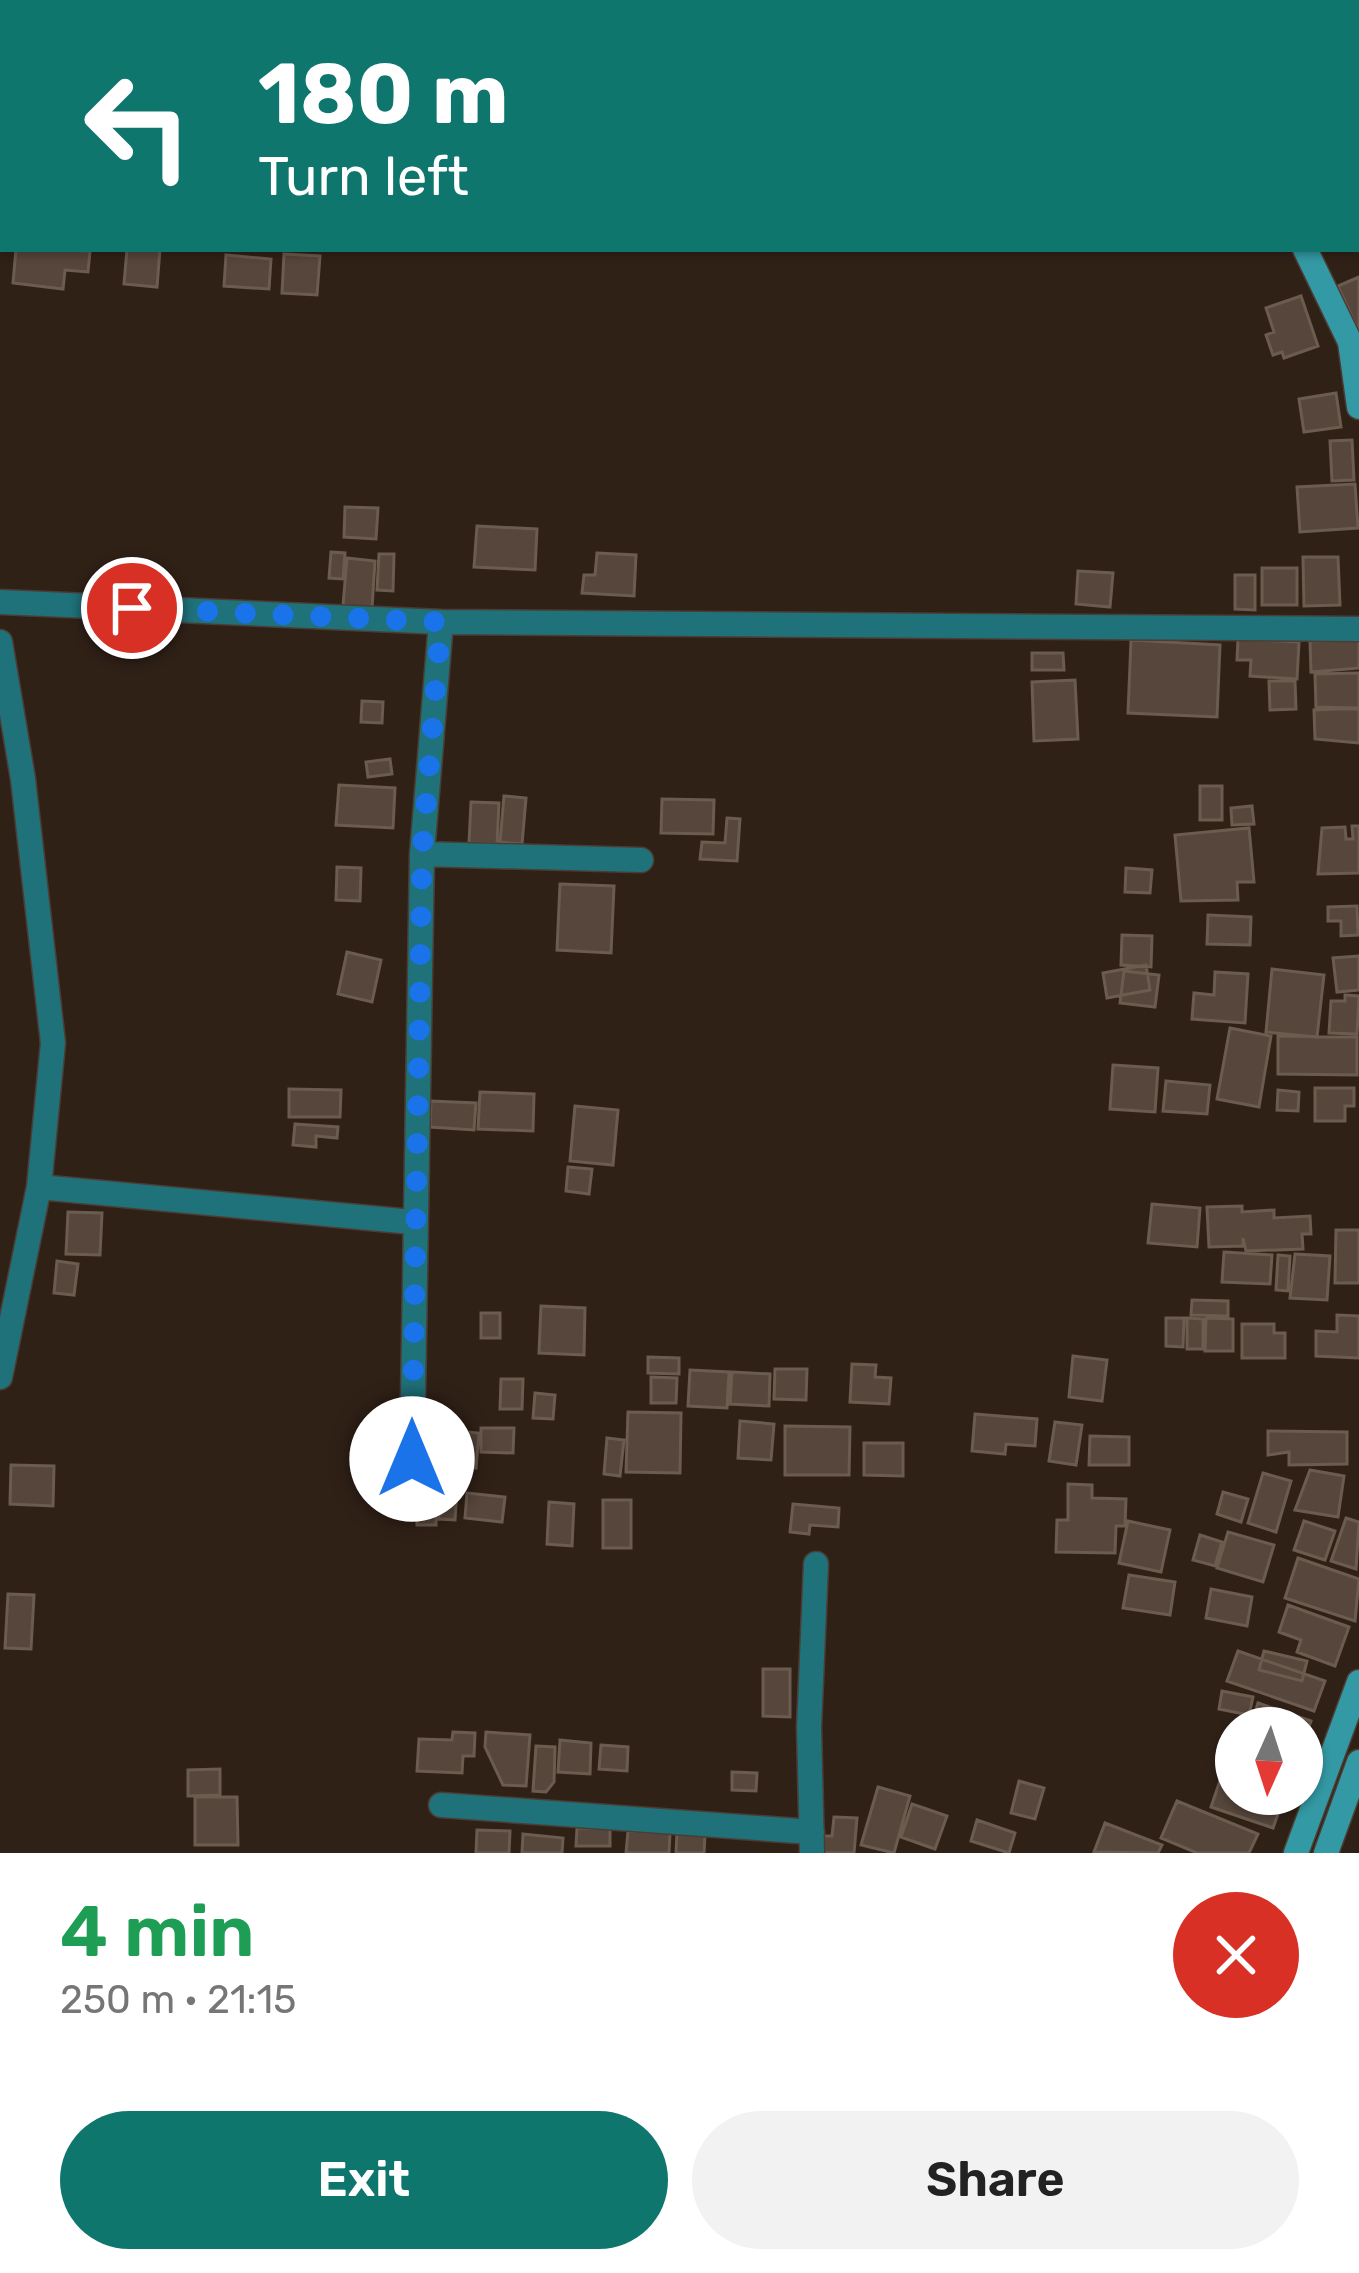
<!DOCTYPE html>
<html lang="en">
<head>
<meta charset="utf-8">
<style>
	body { margin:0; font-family:Rubik,sans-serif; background:#f2f2f2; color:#222; height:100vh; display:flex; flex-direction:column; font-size:45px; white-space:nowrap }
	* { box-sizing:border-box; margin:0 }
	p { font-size:39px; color:#767676 }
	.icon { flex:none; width:66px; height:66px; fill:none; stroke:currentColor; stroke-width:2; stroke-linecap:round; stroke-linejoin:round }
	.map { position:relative; height:1853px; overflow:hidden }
	.panel { display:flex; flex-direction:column; background:#fff; flex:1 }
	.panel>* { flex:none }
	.guide { position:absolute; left:0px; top:0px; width:1359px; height:252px; box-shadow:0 3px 9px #0004; background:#0f766e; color:#fff; overflow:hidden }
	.needle { width:78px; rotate:183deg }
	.fabs { position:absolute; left:1215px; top:1707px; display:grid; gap:24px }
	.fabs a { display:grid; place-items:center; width:108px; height:108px; border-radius:50%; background:#fff; box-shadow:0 3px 9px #0004; font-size:60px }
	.pin { position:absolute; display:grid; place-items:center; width:102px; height:102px; color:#fff; margin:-51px; border:6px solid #fff; border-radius:50%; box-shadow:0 3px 12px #0007 }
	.me { position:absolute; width:132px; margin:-66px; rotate:0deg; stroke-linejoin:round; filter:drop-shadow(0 0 9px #0008) }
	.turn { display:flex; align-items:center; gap:42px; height:252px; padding:0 60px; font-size:54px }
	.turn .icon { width:156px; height:156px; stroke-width:2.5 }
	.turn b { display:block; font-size:84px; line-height:102px }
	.round { display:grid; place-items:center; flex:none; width:126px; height:126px; border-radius:63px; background:#f2f2f2 }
	.overview { display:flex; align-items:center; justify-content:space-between; height:204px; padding:0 60px }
	h1 { font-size:72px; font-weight:600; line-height:90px; color:#1e9e55 }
	.button { display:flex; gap:24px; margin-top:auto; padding:24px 60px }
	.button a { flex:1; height:138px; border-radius:72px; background:#0f766e; color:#fff; font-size:48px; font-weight:600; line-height:138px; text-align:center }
	.button a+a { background:#f2f2f2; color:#222 }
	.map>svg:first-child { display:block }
	.building { fill:#56463b; stroke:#6c5b4f; stroke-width:3 }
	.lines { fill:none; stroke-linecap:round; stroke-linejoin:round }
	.street-casing { stroke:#4b3d34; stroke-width:27 }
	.secondary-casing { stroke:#4b3d34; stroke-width:27 }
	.street { stroke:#1f717a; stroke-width:24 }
	.secondary { stroke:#3399a4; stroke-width:24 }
	.route { stroke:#1a73e8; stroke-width:21; stroke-dasharray:0 37.8 }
</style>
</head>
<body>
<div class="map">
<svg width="1359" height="1853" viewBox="0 0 1359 1853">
	<rect width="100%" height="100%" fill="#302117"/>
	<path class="building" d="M16,249L90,251L88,272L65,270L63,289L13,283Z
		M127,249H160L157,287L124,284Z
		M284,254L320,256L317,295L282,293Z
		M226,255L271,259L269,289L224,286Z
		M1359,277V328H1357L1338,286Z
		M1301,296L1318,346L1284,358L1282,352L1273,355L1266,335L1274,332L1266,308Z
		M1336,393L1341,427L1304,432L1299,399Z
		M1352,440L1354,480L1332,481L1330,441Z
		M1355,484L1358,528L1300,532L1297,487Z
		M345,507L378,508L376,539L344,537Z
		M477,526L537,529L535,570L474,567Z
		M331,552L345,553L343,579L329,578Z
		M597,553L636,555L634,596L582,593L584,575H595Z
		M379,554H394L393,591L377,590Z
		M1303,557H1338L1340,605L1304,606Z
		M347,558L375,561L372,608L343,606Z
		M1262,568H1297V605H1262Z
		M1078,571L1113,573L1110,607L1076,604Z
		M1235,575H1255V610L1235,609Z
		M1238,639L1299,642L1297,679L1250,676L1251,660H1237Z
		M1131,640L1220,645L1217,717L1128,713Z
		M1359,640V668L1311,672L1310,641Z
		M1032,653H1063L1064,670H1032Z
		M1359,673V708L1316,707L1315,674Z
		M1075,680L1078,739L1034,741L1032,682Z
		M1269,681H1295L1296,709L1270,710Z
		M362,701L383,702L382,723L361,722Z
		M1337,709H1359V743L1315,739L1314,710Z
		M390,759L392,774L368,777L366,762Z
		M339,785L395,788L393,828L336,825Z
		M1200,786H1222V820H1200Z
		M504,796L526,798L522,844L500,842Z
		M662,799L714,800L713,834L661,833Z
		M471,802L499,803L497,844L469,843Z
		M1252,806L1254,824L1232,825L1231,808Z
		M727,818L740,819L737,861L700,859L702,842L725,843Z
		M1352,826H1359V873L1318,874L1322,828L1345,827L1346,839H1353Z
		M1249,828L1254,882H1237L1238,900L1181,901L1175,835Z
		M337,867L361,868L360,901L336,900Z
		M1126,868L1152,870L1150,893L1125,892Z
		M560,884L614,886L611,953L557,950Z
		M1357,906L1358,935L1341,936V921H1328V907Z
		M1208,915L1251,917L1250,945L1207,944Z
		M1122,935L1152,936L1151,967L1121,965Z
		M347,952L381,960L372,1002L338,994Z
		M1359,956V990L1337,992L1333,958Z
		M1146,965L1150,990L1107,998L1103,973Z
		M1272,969L1324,975L1317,1037L1266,1032Z
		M1124,971L1159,975L1155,1007L1120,1003Z
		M1215,972L1248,974L1245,1023L1192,1019L1194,993L1214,995Z
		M1345,995L1359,996L1357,1034L1329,1033L1331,1001H1345Z
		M1230,1028L1271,1036L1259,1107L1217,1099Z
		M1278,1036L1357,1037V1075L1278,1074Z
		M1113,1065L1158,1068L1155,1112L1110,1109Z
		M1166,1081L1210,1085L1207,1114L1163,1111Z
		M1315,1088H1354V1106H1345V1121H1315Z
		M289,1089L341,1090L340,1117H289Z
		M1278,1090L1299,1092L1298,1111L1277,1110Z
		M480,1092L534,1094L533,1131L478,1129Z
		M431,1101L476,1103L474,1130L430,1127Z
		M575,1106L618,1110L613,1165L570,1161Z
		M295,1124L338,1127L337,1138L316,1136V1147L293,1145Z
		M568,1167L592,1169L589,1194L566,1191Z
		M1152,1204L1200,1208L1197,1247L1148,1243Z
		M1242,1206V1212L1274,1210V1218L1310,1216L1311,1234H1302L1303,1249L1246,1251L1243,1238V1246L1209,1247L1207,1207Z
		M68,1212L102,1213L100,1255L66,1254Z
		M1336,1230H1359V1283H1335Z
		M1224,1252L1272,1255L1270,1284L1222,1282Z
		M1295,1254L1330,1256L1327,1300L1290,1298Z
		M1278,1255L1290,1256L1288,1291L1276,1290Z
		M57,1261L78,1264L74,1295L54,1293Z
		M1192,1300L1228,1301V1316L1191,1315Z
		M541,1306L585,1308L584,1355L539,1353Z
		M481,1313H500V1338H481Z
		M1337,1315L1359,1316V1358L1316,1356V1331L1337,1332Z
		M1166,1318H1184L1183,1347L1166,1346Z
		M1187,1318L1203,1319V1349H1187Z
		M1206,1318L1233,1319V1351H1205Z
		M1242,1324H1274V1333H1285V1358H1242Z
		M1073,1356L1107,1360L1102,1401L1069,1397Z
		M648,1357L679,1358V1374L648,1373Z
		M852,1364L876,1365L875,1377L891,1378L889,1404L850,1402Z
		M775,1369H807L806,1400L774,1399Z
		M690,1370L729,1372L727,1408L688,1406Z
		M732,1372L770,1374L769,1406L730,1404Z
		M651,1377L677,1378L676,1403H651Z
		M501,1379H523L522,1409H500Z
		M535,1393L555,1395L553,1419L533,1418Z
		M628,1412L681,1413L680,1473L626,1472Z
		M975,1414L1037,1419L1035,1446L1006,1444L1005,1454L972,1451Z
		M740,1421L774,1424L771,1460L738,1458Z
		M1055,1422L1082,1425L1076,1465L1049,1461Z
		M785,1426L850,1427L849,1475H785Z
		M481,1428H514L513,1453L481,1452Z
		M445,1430L479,1433L476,1468L442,1465Z
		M1268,1431L1347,1432V1464L1289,1465V1452L1268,1455Z
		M1090,1436L1129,1437V1465H1089Z
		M607,1438L624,1440L620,1476L604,1474Z
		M864,1443H903V1476L864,1475Z
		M11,1465L54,1466L53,1506L10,1504Z
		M1310,1470L1344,1476L1338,1517L1295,1510Z
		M1263,1473L1291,1481L1276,1532L1248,1523Z
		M1068,1484L1092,1485V1498L1126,1499L1125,1526H1116L1115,1553L1056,1552L1057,1520H1068Z
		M440,1488L457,1489L455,1520L439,1519Z
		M1223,1492L1248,1499L1241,1522L1217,1514Z
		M467,1493L505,1497L502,1522L465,1518Z
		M603,1500H631V1548H603Z
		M416,1502L436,1507V1525H417Z
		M549,1502L574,1504L572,1546L547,1544Z
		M793,1504L839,1508L838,1527L810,1525L809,1534L790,1532Z
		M1346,1518L1359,1522L1356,1569L1331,1561Z
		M1128,1521L1170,1530L1161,1572L1119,1563Z
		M1304,1521L1335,1531L1325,1560L1294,1550Z
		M1228,1532L1274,1545L1263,1582L1217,1568Z
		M1200,1535L1222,1542L1215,1566L1193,1560Z
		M1298,1558L1359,1579L1355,1621L1285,1598Z
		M1129,1575L1175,1582L1170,1615L1123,1608Z
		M1211,1589L1252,1597L1247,1626L1206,1618Z
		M8,1594L34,1595L31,1649L5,1648Z
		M1288,1605L1349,1627L1335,1666L1297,1652L1301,1640L1279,1632Z
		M1238,1651L1325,1681L1314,1711L1227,1681Z
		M1264,1651L1307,1661L1302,1681L1259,1670Z
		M763,1669H790V1717L763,1716Z
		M1222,1691L1253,1697L1249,1715L1219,1709Z
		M1258,1703L1311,1721L1302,1747V1728H1250Z
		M453,1732L475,1733L474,1756H463L462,1773L417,1771L419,1739L452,1740Z
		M486,1732L530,1735L526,1786L503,1785L485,1747Z
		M560,1740L591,1743L590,1774L558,1772Z
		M601,1745L628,1747L627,1771L599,1769Z
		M536,1746L555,1747L554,1782L546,1792L533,1791Z
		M1227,1760L1236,1763V1794H1285L1273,1828L1211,1807Z
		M220,1769V1795L188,1796V1770Z
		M732,1772L757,1773L756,1791L732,1790Z
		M1019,1781L1044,1788L1035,1819L1011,1813Z
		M878,1787L910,1796L894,1853L861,1845Z
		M195,1797H237L238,1845H195Z
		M1177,1801L1258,1834L1249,1853H1197L1161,1838Z
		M912,1804L947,1816L935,1849L901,1837Z
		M834,1817L857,1818L854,1853H822L823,1836H832Z
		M977,1820L1015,1833L1009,1853L971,1841Z
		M1105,1823L1162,1845L1158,1853L1094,1852Z
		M577,1828H610V1846H576Z
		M477,1830L510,1831L509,1853H476Z
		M628,1831L670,1833L669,1853H626Z
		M677,1832L705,1834L704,1853H676Z
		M523,1834L563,1838L562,1853H522Z"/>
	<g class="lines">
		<defs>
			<path id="street" d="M0,602L441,622L1359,629
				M0,642L23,779L53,1043L39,1187L0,1377
				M422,854L641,860
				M39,1187L412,1222
				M412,1459L422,854L441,622
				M441,1805L812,1832
				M812,1853L809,1727L816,1564"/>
			<path id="secondary" d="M1161,0L1162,3
				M1305,249L1350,342L1359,407
				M1296,1853L1359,1682
				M1326,1853L1359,1762"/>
		</defs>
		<use href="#street" class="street-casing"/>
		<use href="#secondary" class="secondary-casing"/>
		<use href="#street" class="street"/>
		<use href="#secondary" class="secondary"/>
	</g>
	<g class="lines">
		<path class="route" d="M132,608L441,622L422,854L412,1459"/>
	</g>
</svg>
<div class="fabs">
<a><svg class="needle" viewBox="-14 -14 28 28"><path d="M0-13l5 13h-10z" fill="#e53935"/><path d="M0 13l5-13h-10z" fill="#767676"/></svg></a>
</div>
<div class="pin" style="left:132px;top:608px;background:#d93025"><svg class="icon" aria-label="arrive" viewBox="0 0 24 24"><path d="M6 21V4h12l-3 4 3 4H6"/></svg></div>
<svg class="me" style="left:412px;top:1459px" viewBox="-20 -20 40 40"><circle r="19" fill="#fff"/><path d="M0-13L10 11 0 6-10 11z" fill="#1a73e8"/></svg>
<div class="guide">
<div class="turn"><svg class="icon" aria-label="left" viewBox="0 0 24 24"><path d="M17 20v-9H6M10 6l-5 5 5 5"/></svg><div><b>180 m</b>Turn left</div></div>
</div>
</div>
<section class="panel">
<div class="overview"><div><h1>4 min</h1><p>250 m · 21:15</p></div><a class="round" style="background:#d93025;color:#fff"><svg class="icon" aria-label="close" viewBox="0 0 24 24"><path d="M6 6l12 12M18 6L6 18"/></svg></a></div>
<div class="button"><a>Exit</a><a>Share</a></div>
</section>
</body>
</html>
